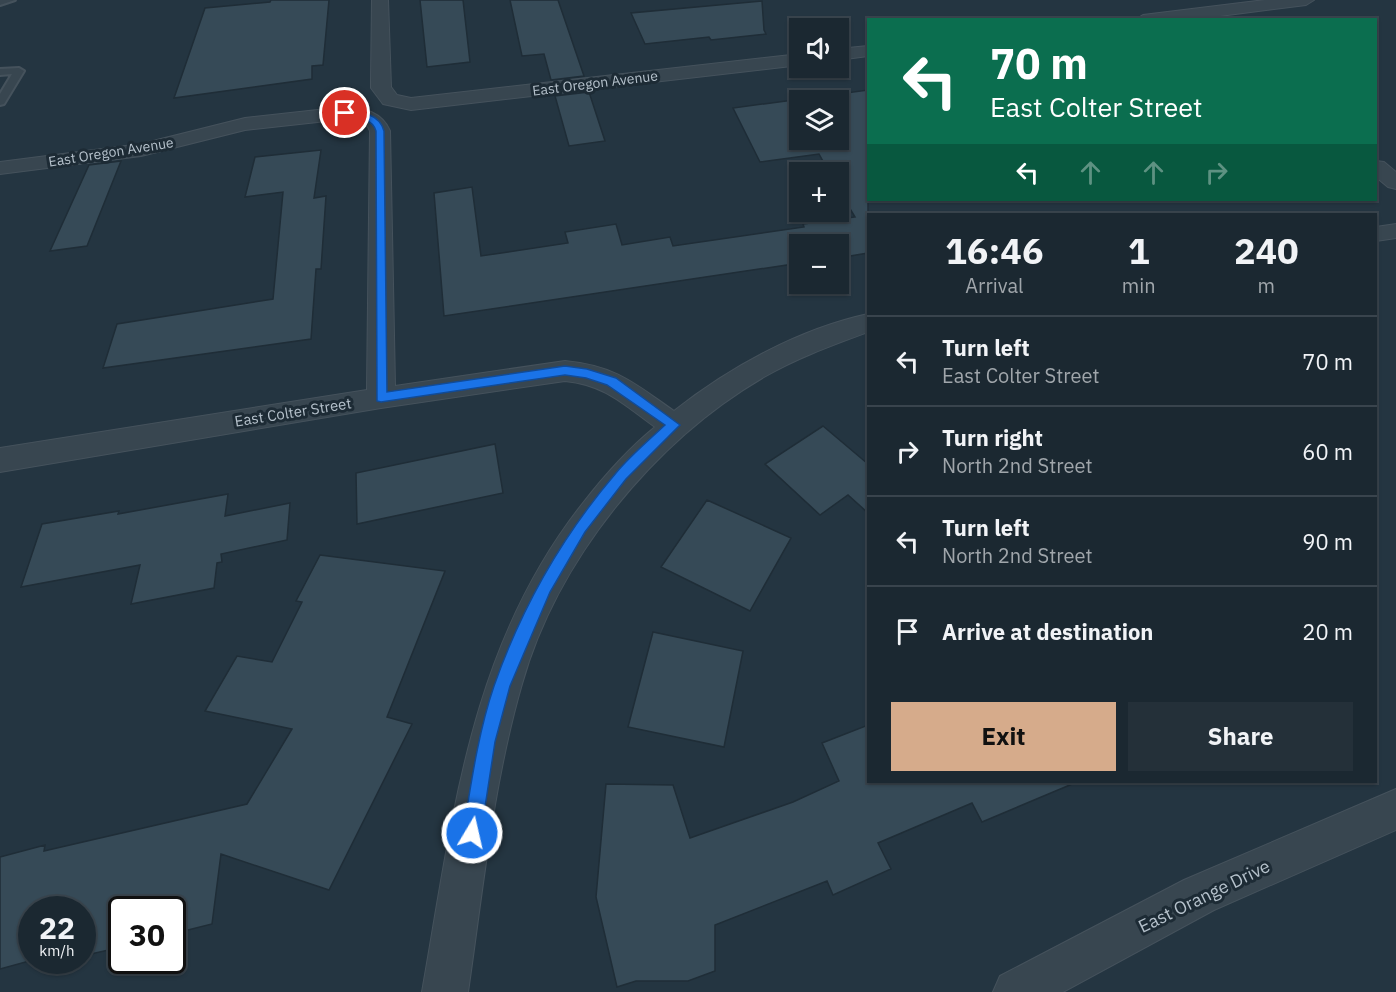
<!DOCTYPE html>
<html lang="en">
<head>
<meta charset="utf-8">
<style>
	body { margin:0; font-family:"IBM Plex Sans",sans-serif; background:#243039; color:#f1f3f6; height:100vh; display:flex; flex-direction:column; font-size:22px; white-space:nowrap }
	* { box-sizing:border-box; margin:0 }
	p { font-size:20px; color:#a0a6ab }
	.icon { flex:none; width:33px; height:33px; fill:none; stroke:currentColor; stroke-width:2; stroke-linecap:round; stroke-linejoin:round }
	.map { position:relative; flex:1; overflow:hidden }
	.panel { position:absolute; left:867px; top:213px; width:510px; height:570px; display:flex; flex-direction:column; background:#1b2831; border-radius:0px; box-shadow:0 2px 4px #0004,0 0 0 2px #39444d }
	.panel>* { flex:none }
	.hud { position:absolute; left:867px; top:18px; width:510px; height:183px; border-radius:0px; box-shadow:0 2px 4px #0004,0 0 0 2px #39444d; background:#0b6e4f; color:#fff; overflow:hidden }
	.tools { position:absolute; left:789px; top:18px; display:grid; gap:12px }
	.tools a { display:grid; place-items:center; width:60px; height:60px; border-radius:0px; background:#1b2831; box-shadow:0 2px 4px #0004,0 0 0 2px #39444d; font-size:30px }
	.speed { position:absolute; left:18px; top:896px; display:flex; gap:12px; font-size:30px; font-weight:700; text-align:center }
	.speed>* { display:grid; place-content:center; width:78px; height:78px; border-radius:50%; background:#1b2831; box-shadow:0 2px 4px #0004,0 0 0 2px #39444d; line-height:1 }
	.speed small { font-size:15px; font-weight:400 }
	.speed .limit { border:3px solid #111; border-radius:9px; background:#fff; color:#111 }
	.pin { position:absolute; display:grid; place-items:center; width:51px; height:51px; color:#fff; margin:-26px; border:3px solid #fff; border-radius:50%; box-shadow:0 2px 6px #0007 }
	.me { position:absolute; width:66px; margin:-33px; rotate:9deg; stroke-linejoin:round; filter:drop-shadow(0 0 4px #0008) }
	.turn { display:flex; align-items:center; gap:21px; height:126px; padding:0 24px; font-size:27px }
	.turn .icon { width:78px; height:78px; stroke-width:2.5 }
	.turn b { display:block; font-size:42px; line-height:51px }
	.lanes { display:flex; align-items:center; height:57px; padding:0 24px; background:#0003; justify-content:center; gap:30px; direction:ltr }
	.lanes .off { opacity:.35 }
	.eta { display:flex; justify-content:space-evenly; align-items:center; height:102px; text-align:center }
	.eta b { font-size:36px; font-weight:700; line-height:42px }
	.cta { display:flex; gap:12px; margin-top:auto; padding:12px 24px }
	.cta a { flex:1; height:69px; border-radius:0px; background:#d6ab8b; color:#111; font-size:24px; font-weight:700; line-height:69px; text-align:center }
	.cta a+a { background:#243039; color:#f1f3f6 }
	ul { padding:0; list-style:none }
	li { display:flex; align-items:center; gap:18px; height:90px; padding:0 24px; border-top:2px solid #39444d }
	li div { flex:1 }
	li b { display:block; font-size:22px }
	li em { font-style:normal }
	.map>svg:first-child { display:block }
	.building { fill:#364a57; stroke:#1f2d37; stroke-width:1.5; fill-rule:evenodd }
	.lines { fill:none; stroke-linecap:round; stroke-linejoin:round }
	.service-casing { stroke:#45525c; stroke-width:4 }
	.minor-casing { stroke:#45525c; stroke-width:2 }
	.service { fill:#384650; fill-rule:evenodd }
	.minor { fill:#384650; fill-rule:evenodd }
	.route { fill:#1a73e8; stroke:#114b97; stroke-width:1.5 }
	.labels { text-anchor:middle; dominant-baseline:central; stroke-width:6; stroke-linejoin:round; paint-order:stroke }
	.far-street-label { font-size:14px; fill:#b5c1cb; stroke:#1d2b35 }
	.street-label { font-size:15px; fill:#b5c1cb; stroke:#1d2b35 }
	.near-street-label { font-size:18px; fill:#b5c1cb; stroke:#1d2b35 }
</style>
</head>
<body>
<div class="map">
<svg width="1396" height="992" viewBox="0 0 1396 992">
	<rect width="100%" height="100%" fill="#243541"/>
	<path class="building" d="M271,0H329L323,65L312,66V79L174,98L205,8L270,2Z
		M420,0H463L470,62L427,67Z
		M510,0H558L584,76L551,80L544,54L522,56Z
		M762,1L764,30L766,34L711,40L709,37L645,44L631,13Z
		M868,90V253L838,258V244H800V263L444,316L434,193L472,187L481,256L568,243L565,232L616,224L622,245L670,237L673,246L804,227L803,224L855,217L838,189V172H829L819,154L760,162L733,108ZM800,100H838V140H800Z
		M589,92L605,141L569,146L555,96Z
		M321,150L314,198L326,196L321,269H316L311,339L103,368L117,324L273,299L283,192L245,197L255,157Z
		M121,161L87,246L50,251L89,165Z
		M823,426L868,464V513L848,495L820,515L765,464Z
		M495,444L503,493L357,524L356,473Z
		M228,494L225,516L290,503L287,540L221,554L222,562L217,563L214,588L131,604L140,565L21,587L42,524L119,511L118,514Z
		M707,500L791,538L750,611L661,567Z
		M320,555L445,571L387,717L412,724L329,890L221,854L212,924L172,934V909H122V947L82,956V909H32L33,960L0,969V857L45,845L44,851L247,804L292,729L205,711L237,656L272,662L302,602L296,601Z
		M653,632L743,651L724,747L628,727Z
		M868,725V782H1077L982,822L972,803L878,843L891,869L833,895L827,881L715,925V971L688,981H636L617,987L596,897L606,784L673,785L690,838L793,802L839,781L822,743Z"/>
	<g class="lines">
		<defs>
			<path id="service" d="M0,0H15L0,5Z
				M19,68L24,71L4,104L0,105V94L12,74L0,75V69Z"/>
			<path id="minor" d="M372,0H388L391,87L397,95L411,98L800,54V65L411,110L383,104L371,88V81Z
				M1265,0H1314L1306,5L1189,20H1135L1143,15Z
				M868,46V56L838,60V49Z
				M345,107C364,108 382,112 390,131L395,386L565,361C616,366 634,383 674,411C730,367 799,329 868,314V332C833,345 797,358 764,377C654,441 557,560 522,684C493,784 483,889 468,992H422C453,818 469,647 583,503C604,476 628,449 655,427C623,404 605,385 565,381L381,408L0,472V448L367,390L370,131C366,120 355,119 345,119L245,130L141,156L0,174V162L141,144L245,118Z
				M1376,161L1384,162L1396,172V189L1388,187L1376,177Z
				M1396,224V238L1376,241V227Z
				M1396,789V830L1214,910L1063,992H993L1000,976L1184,880Z"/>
		</defs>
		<use href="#service" class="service-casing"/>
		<use href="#minor" class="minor-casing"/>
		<use href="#service" class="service"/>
		<use href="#minor" class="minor"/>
	</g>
	<path class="route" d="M345,110C360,111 380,114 384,131L387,392L565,366L587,369L616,378L680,425L626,479L585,532L550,592L510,686L495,742L481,833L478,839L472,842L465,839L463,833C471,784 478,733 494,686C521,609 563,535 616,473C630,456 648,441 665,425L607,385L586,378L565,375L381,402L377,401L376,131C372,117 354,117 342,115L341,113Z"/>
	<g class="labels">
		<g class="far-street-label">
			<text transform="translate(595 83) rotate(-7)">East Oregon Avenue</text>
			<text transform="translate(111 152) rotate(-9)">East Oregon Avenue</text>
		</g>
		<g class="street-label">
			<text transform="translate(293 412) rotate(-9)">East Colter Street</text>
		</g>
		<g class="near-street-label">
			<text transform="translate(1204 896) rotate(-26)">East Orange Drive</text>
		</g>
	</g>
</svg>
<div class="tools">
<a><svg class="icon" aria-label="sound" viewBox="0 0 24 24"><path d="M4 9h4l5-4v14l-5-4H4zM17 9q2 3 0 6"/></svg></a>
<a><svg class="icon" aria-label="layers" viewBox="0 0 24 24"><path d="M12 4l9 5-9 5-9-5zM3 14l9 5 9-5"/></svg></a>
<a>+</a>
<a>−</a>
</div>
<div class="speed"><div>22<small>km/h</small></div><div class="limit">30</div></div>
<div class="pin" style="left:345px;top:113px;background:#d93025"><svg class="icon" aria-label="arrive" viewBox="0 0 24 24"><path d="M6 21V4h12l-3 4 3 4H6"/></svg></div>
<svg class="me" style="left:472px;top:833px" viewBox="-20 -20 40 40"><circle r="17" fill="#1a73e8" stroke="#fff" stroke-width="3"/><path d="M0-11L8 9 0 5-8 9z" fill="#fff"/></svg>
<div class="hud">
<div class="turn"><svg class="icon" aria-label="left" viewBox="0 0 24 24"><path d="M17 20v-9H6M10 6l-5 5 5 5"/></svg><div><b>70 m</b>East Colter Street</div></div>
<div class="lanes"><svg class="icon" aria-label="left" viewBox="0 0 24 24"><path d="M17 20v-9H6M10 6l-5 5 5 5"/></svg><svg class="icon off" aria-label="ahead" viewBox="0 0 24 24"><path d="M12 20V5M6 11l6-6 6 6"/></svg><svg class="icon off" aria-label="ahead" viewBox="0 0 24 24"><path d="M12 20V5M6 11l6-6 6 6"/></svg><svg class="icon off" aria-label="right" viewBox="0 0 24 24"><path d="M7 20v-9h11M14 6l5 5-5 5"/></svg></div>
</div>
<section class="panel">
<div class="eta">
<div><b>16:46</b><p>Arrival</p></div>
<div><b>1</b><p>min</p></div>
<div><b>240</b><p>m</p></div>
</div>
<ul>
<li><svg class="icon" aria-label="left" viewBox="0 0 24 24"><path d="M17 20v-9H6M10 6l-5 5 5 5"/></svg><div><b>Turn left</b><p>East Colter Street</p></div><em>70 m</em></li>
<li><svg class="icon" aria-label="right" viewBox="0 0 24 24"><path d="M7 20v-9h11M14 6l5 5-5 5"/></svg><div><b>Turn right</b><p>North 2nd Street</p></div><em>60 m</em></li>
<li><svg class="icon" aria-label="left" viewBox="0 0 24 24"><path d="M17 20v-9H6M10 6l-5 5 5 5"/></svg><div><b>Turn left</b><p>North 2nd Street</p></div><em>90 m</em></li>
<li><svg class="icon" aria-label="arrive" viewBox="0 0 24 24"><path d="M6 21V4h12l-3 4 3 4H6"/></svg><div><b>Arrive at destination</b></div><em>20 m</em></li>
</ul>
<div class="cta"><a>Exit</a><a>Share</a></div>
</section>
</div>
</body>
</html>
